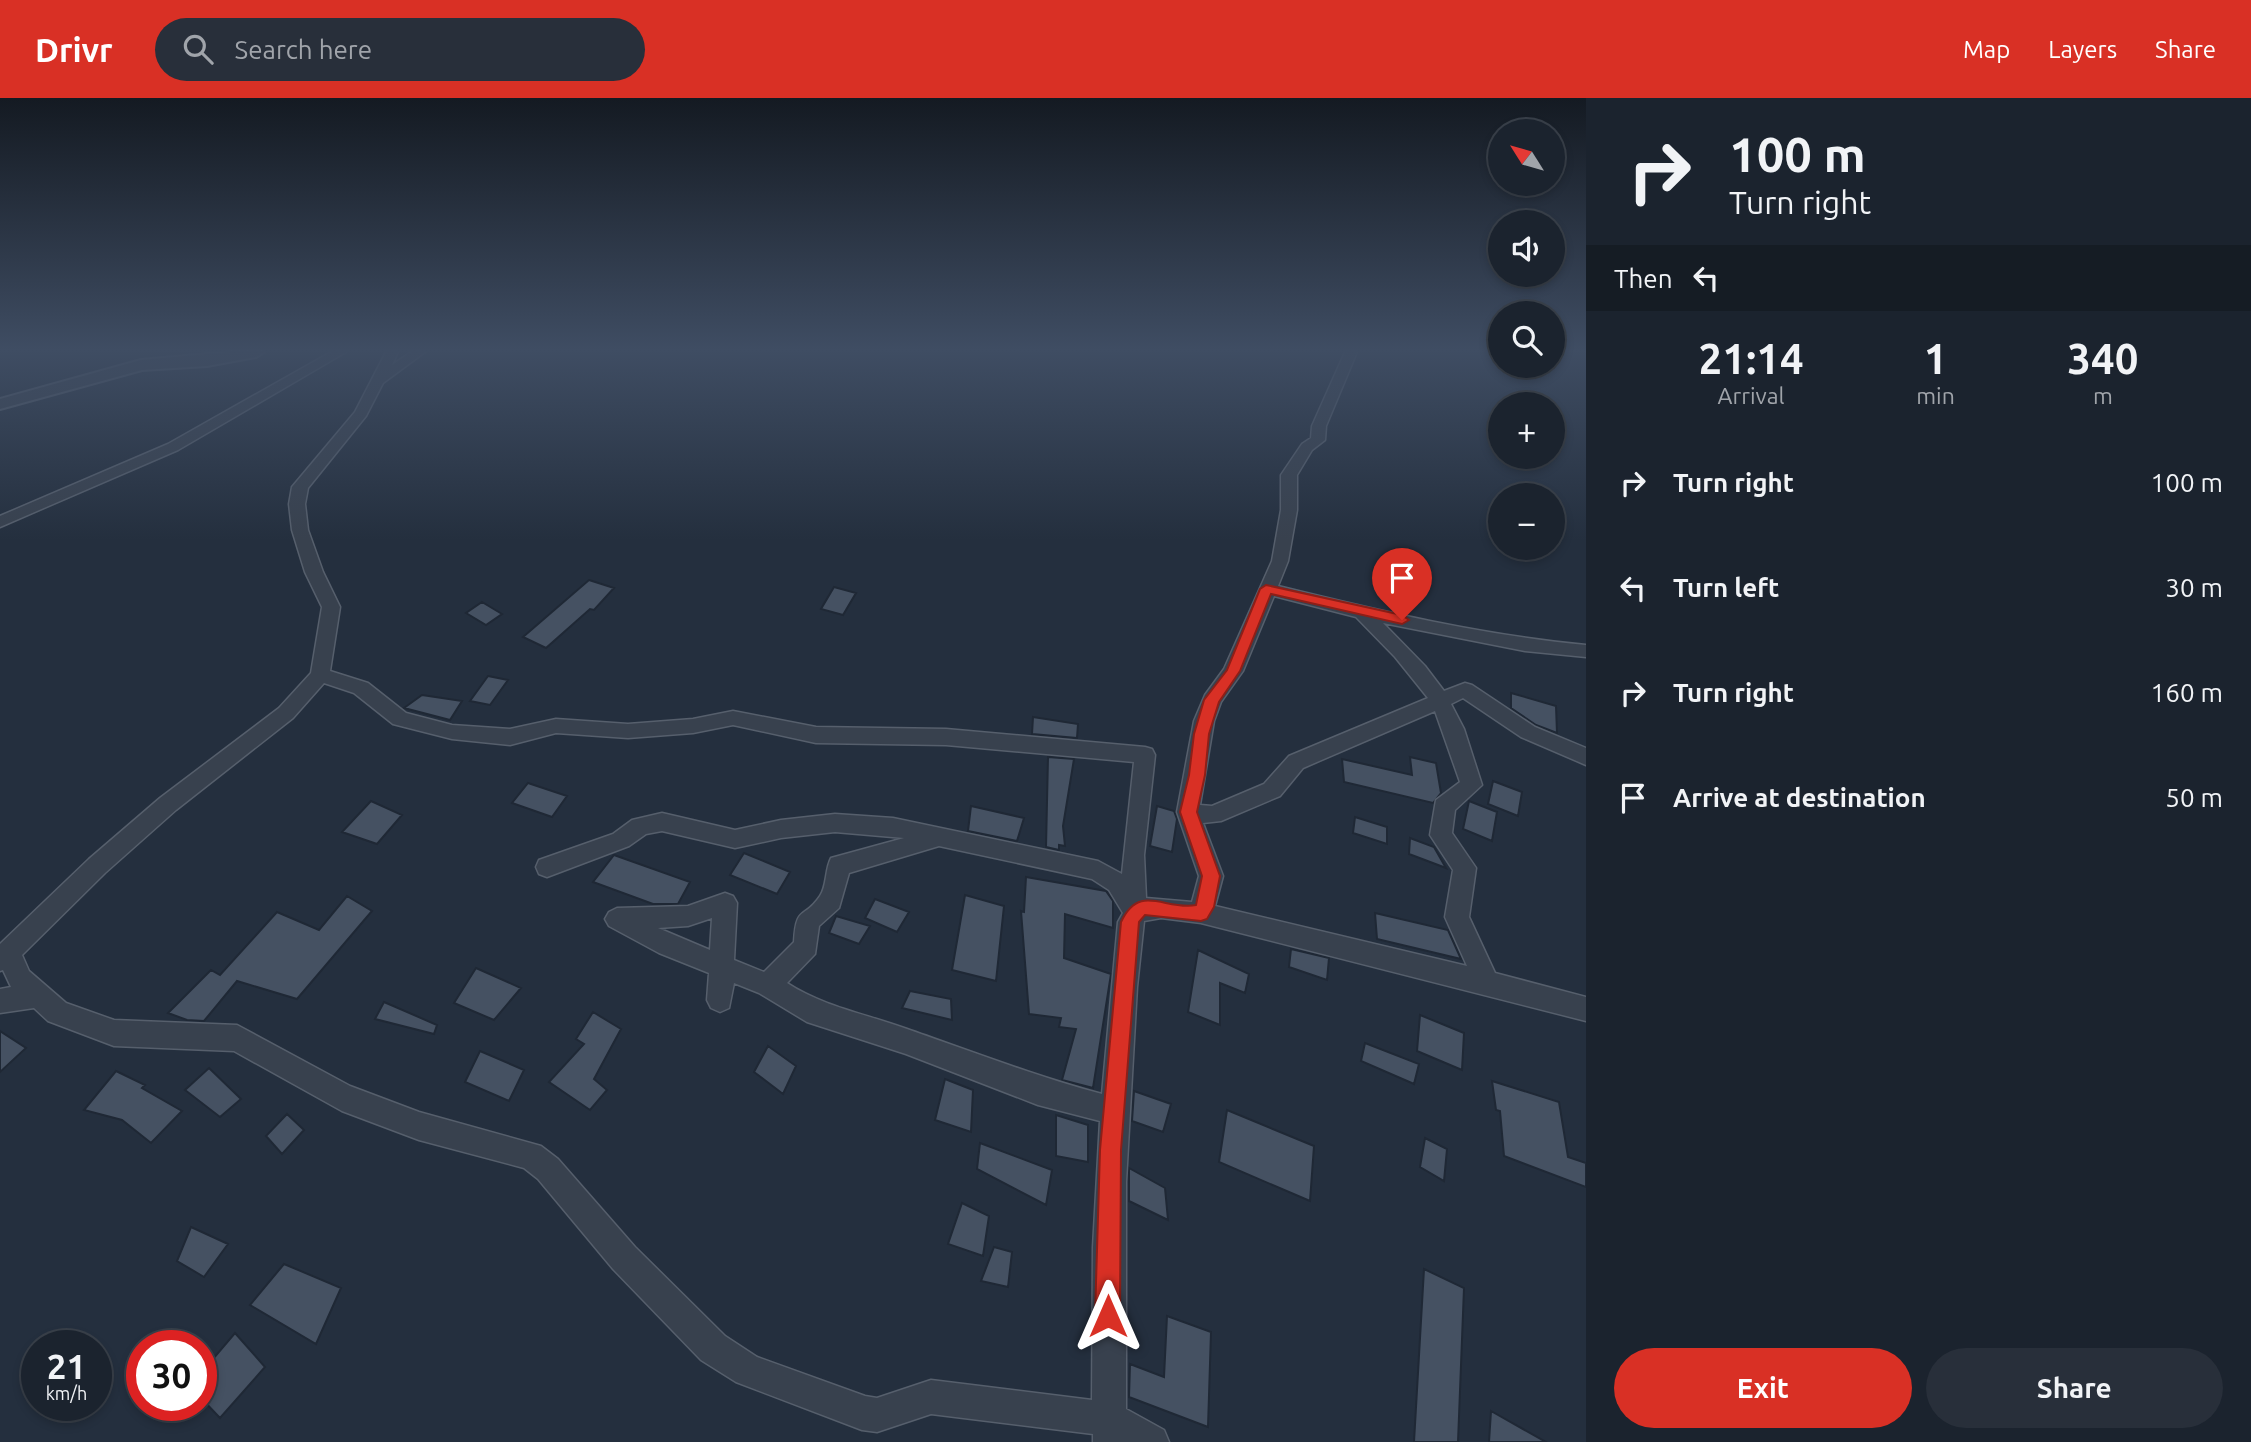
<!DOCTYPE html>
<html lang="en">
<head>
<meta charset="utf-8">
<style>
	body { margin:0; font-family:Ubuntu,sans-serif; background:#282f3a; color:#f1f3f6; height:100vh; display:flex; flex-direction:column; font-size:26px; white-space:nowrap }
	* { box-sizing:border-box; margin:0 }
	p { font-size:23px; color:#a0a4aa }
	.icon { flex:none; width:38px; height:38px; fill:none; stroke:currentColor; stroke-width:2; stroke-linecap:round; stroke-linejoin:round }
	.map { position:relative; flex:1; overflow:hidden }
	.drawer { display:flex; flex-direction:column; background:#1b232e; width:665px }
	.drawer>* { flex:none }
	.banner { background:#1b232e; color:#f1f3f6; overflow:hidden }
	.needle { width:46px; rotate:307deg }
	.buttons { position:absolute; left:1488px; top:21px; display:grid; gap:14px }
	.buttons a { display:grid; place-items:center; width:77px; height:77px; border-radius:50%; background:#1b232e; box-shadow:0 4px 10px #0003,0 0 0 2px #39404a; font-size:35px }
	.speed { position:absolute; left:21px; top:1232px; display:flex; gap:14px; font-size:35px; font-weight:700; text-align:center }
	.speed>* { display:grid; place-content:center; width:91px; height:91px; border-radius:50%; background:#1b232e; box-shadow:0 4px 10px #0003,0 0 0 2px #39404a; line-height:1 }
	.speed small { font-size:18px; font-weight:400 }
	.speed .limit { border:10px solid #d22; background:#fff; color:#111 }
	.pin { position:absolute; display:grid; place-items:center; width:60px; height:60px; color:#fff; margin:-72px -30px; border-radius:50% 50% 50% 0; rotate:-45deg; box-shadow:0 0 7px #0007 }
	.pin .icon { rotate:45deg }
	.me { position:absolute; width:77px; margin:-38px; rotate:0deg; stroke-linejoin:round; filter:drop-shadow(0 0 5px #0008) }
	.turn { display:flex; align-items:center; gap:24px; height:147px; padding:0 28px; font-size:32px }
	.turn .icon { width:91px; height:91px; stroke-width:2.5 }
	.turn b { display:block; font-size:49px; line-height:60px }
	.then { display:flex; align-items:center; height:66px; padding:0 28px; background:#0003; gap:14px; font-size:26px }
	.eta { display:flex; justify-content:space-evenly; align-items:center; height:119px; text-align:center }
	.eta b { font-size:42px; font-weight:700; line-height:49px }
	.cta { display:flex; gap:14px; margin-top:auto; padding:14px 28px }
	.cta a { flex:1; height:80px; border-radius:42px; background:#d93025; color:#fff; font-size:28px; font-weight:700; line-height:80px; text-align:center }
	.cta a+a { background:#282f3a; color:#f1f3f6 }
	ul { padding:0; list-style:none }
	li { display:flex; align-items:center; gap:21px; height:105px; padding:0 28px }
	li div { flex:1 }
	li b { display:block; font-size:26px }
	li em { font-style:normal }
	header { display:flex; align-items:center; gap:42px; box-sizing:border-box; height:98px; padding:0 35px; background:#d93025; color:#fff }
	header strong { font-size:33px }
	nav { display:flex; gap:38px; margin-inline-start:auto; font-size:24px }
	.search { width:490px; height:63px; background:#282f3a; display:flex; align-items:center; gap:18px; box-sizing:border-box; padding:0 24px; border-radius:38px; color:#a0a4aa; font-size:26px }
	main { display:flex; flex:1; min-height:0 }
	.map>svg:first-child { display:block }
	.building { fill:#455162; stroke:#1f2835; stroke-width:2 }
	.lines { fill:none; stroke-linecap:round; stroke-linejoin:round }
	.minor-casing { stroke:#565f6c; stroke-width:3 }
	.tertiary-casing { stroke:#565f6c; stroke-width:4 }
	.minor { fill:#38414e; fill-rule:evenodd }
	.tertiary { fill:#38414e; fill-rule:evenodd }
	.route { fill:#d93025; stroke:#8d1f18; stroke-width:2 }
</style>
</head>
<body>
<header>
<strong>Drivr</strong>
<div class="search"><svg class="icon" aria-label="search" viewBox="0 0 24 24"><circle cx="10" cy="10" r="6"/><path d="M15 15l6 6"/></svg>Search here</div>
<nav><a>Map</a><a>Layers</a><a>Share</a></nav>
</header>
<main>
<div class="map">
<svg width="1586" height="1344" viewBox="0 0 1586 1344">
	<rect width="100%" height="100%" fill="#242f3e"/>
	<path class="building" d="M589,482L614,490L594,512L590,511L546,550L523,539Z
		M834,489L856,495L843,517L821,511Z
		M482,504L502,516L486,527L466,515Z
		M488,578L508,582L490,607L470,603Z
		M1511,595L1556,608L1557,635L1536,627L1511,610Z
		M422,597L462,603L450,622L404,610Z
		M1033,619L1078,626L1077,640L1032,636Z
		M1048,659L1074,661L1063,728L1065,748L1059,747V752L1046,749Z
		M1410,659L1436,665L1441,695L1433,705L1344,684L1342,661L1412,677Z
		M1493,683L1522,694L1518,718L1488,706Z
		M528,685L567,698L552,719L512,705Z
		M371,703L402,717L377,746L342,734Z
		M1469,703L1497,714L1492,743L1463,731Z
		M971,708L1024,720L1017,743L968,733Z
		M1157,708L1174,713L1177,721L1172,754L1150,748Z
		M1355,719L1387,729V746L1353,735Z
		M1410,740L1434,749L1446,770L1409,756Z
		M744,755L790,774L777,796L730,777Z
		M614,757L690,784L678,806H653L593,784Z
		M1026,779L1106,793L1113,803V830L1065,816L1064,860L1111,876L1093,990L1062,982L1076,931L1059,929L1061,920L1029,916L1021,813L1024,814Z
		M965,797L1004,808L996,883L952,872Z
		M347,798L372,813L297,901L237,883L204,923L187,922L168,915L211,872L220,877L277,814L319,832Z
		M875,801L909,814L897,834L865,820Z
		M1375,815L1448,832L1461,861L1377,841Z
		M836,818L870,828L859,846L829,835Z
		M1291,851L1329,860L1327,882L1289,869Z
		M1198,852L1249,876L1245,895L1220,885V927L1188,914Z
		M476,870L521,890L494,922L454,905Z
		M910,893L951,901L952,922L902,910Z
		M384,904L437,927L434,936L375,921Z
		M593,914L621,931L594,981L607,992L590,1012L549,984L584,946L576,941Z
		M1420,917L1464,935L1462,972L1417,953Z
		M0,933L26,950L0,974Z
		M1365,945L1419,966L1414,986L1361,963Z
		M768,948L796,968L783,996L754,974Z
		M480,953L524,972L509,1003L465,984Z
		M209,970L241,1001L220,1019L185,992Z
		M116,973L145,987L142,990L182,1013L151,1045L122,1022L84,1012Z
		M945,981L973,992L971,1034L935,1022Z
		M1492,983L1559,1004L1568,1059L1586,1065V1089L1504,1058L1500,1013L1496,1012Z
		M1134,993L1171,1006L1163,1034L1132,1023Z
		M1227,1012L1314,1048L1310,1103L1219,1064Z
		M287,1016L304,1032L282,1056L266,1038Z
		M1056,1017L1088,1027V1064L1056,1058Z
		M1425,1040L1447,1051L1444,1083L1420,1069Z
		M980,1045L1052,1072L1046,1107L977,1071Z
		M1129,1070L1165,1090L1168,1122L1129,1103Z
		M962,1105L989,1118L983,1158L948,1146Z
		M191,1129L228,1146L204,1179L177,1163Z
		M994,1149L1012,1154L1008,1189L981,1183Z
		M284,1166L341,1190L316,1246L250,1207Z
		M1424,1171L1464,1190L1458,1344H1414Z
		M1167,1218L1211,1234L1208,1329L1129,1299L1130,1266L1164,1279Z
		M235,1235L265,1269L220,1320L201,1300V1275Z
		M1491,1313L1546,1344H1489Z"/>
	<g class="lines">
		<defs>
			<path id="minor" d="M331,254H346L178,352L0,429V418L168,346Z
				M386,254H398L392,267L411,254H425L383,285L366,318L308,390L305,406L308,432L323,474L340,509L330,573L368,585L406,615L452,627L510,631L556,621L628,626L693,621L733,613L816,629L946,631L1145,649L1152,651L1155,657L1144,757L1146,800L1192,804L1199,778L1177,714L1194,623L1205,597L1224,571L1272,463L1281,412V377L1302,346L1311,340L1312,328L1345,254H1357L1326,328L1325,342L1312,352L1297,377V412L1288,463L1278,488C1379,513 1482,537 1586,547V559L1525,553L1383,525L1425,568L1444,593L1465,585L1472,587L1535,629L1586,650V667L1521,639L1463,600L1451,606L1464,631L1482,687L1455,712L1452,735L1476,770L1469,819L1495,875L1586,899V923L1201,825L1161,820L1144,823L1137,889L1126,1084V1311L1164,1332L1169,1344H1093V1336L931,1316L877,1334L862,1332L736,1284L701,1262L613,1171L538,1081L524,1070L419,1042L342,1013L234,953L114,948L48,923L34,910L0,915V891L11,889L3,872L0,873V846L89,761L160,700L279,610L311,575L322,509L305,474L292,432L289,406L292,389L355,314ZM1274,498L1356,519L1395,559L1428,600L1289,658L1264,686L1212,708L1200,707L1214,623L1221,604L1243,573ZM324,585L354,595L393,626L452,641L510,647L556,635L628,640L693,635L733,627L816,645L946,647L1134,664L1122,776L1098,763L893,720L835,716L781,722L735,732L662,715L632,722L613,736L539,762L536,769L539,776L547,779L629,748L646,736L662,733L735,750L781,740L835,734L904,740L831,760C825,771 827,788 820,798C804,822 796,806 794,844L764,874L734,862L737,805L733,798L725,795L688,808L617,810L609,814L605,821L609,828L659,855L709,875L707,902L711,910L720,914L729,910L734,885L759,895L807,924L906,956L1038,1007L1100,1023L1093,1149L1092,1302L931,1282L877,1300L865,1298L757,1259L725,1238L635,1149L558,1061L541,1048L419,1014L350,988L237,927L114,922L66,905L29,873L22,857L105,775L176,712L293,620ZM1435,613L1460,684L1436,702L1430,737L1453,772L1445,819L1467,868L1215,808L1223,778L1203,725L1221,723L1280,698L1303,670ZM939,748L1092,781L1109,792L1123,815L1118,824L1102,996C1035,978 973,954 907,931C866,916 824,909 787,885L815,856L819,828L839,810L849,775ZM712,820L710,852L658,830L688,828Z"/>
			<path id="tertiary" d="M230,254H264L256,259L207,268L142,272L0,311V301L141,262Z"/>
		</defs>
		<use href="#minor" class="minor-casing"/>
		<use href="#tertiary" class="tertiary-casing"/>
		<use href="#minor" class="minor"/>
		<use href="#tertiary" class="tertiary"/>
	</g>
	<linearGradient id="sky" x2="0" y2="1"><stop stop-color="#141a22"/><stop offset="0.57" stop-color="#3f4d63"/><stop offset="1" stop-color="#3f4d63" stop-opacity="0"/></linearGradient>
	<rect width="1586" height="442" fill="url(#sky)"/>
	<path class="route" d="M1266,487L1402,517L1409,522L1402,526L1271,496L1240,573L1219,604L1209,636L1205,677L1197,714L1220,778L1214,809L1207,821L1201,823L1145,817L1139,824L1121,1052L1120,1218L1116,1226L1108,1230L1099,1226L1095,1218L1100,1052L1121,824C1140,784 1165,813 1196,807L1202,778L1180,714L1189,677L1194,636L1204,602L1227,572L1260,491Z"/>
</svg>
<div class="buttons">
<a><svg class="needle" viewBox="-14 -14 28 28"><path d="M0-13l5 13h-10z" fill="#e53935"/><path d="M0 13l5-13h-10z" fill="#a0a4aa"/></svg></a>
<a><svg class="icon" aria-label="sound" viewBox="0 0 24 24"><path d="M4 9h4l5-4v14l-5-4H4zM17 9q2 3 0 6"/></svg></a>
<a><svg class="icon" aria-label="search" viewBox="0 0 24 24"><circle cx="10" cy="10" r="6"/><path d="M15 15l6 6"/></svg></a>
<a>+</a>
<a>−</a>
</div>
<div class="speed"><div>21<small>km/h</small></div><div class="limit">30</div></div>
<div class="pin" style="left:1402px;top:522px;background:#d93025"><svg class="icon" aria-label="arrive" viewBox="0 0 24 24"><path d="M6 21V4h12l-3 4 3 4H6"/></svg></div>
<svg class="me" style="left:1108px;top:1218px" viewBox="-20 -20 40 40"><path d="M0-17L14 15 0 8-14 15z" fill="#d93025" stroke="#fff" stroke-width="4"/></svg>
</div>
<section class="drawer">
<div class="banner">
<div class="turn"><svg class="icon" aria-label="right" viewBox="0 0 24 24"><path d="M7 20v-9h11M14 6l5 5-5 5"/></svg><div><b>100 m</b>Turn right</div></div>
<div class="then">Then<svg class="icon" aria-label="left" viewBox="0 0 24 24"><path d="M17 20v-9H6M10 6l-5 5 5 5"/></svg></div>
</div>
<div class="eta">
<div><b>21:14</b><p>Arrival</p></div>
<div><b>1</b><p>min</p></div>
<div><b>340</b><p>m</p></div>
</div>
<ul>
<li><svg class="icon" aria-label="right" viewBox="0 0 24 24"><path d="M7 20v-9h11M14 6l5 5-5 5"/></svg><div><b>Turn right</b></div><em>100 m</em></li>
<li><svg class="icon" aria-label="left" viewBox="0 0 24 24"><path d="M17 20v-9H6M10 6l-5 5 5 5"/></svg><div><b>Turn left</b></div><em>30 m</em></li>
<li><svg class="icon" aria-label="right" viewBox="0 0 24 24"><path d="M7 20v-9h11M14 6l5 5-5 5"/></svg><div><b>Turn right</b></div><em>160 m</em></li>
<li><svg class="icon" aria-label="arrive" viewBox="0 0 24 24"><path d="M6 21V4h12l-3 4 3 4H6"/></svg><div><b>Arrive at destination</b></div><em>50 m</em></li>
</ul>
<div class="cta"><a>Exit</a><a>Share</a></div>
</section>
</main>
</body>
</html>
